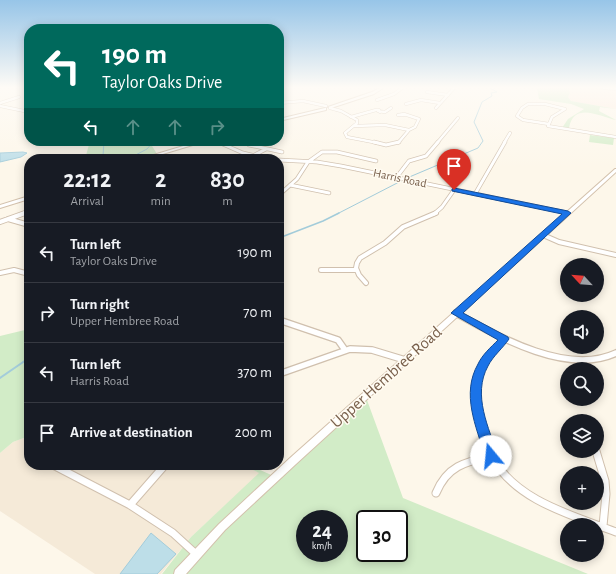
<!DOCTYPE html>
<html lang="en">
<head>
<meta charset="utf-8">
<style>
	body { margin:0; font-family:"Alegreya Sans",sans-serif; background:#242831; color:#f1f3f6; height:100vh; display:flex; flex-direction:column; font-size:15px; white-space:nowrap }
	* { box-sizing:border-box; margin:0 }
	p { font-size:13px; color:#9ea1a6 }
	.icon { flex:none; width:22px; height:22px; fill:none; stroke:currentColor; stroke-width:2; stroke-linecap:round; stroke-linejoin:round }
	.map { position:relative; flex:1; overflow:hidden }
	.sheet { position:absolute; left:24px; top:154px; width:260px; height:316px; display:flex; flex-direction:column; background:#171b24; border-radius:16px; box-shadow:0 2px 10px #0003 }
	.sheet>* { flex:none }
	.top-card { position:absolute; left:24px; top:24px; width:260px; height:122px; border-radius:16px; box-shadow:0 2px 10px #0003; background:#00695c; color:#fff; overflow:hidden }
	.needle { width:26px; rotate:296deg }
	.buttons { position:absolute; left:560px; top:258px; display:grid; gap:8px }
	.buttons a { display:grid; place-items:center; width:44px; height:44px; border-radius:50%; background:#171b24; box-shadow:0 2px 10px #0003; font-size:20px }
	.speed { position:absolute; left:296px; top:510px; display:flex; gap:8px; font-size:20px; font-weight:700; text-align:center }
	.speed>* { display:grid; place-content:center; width:52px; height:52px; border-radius:50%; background:#171b24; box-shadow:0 2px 10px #0003; line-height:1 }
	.speed small { font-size:10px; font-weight:400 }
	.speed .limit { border:2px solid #111; border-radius:6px; background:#fff; color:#111 }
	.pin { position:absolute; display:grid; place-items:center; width:34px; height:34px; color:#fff; margin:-41px -17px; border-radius:50% 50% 50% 0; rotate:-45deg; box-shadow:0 0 4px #0007 }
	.pin .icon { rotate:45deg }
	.me { position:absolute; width:44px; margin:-22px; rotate:343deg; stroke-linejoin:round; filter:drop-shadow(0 0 3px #0008) }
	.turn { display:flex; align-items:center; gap:14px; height:84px; padding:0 12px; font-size:18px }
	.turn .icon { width:52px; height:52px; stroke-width:2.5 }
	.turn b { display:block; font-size:28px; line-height:34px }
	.lanes { display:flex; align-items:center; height:38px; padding:0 12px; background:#0003; justify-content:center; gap:20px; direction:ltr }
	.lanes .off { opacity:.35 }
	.eta { display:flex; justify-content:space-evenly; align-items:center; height:68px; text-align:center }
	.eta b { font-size:24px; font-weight:700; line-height:28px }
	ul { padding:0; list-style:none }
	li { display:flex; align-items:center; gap:12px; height:60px; padding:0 12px; border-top:1px solid #363941 }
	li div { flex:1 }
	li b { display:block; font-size:15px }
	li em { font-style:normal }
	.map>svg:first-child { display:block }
	.residential { fill:#f5ead8 }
	.commercial { fill:#fdeadd }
	.green { fill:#d2ecc7; fill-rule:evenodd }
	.water { fill:#bddee8; stroke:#a3ccda }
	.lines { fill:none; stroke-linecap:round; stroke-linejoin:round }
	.stream-far2 { stroke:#a3ccda; stroke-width:1 }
	.stream-far1 { stroke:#a3ccda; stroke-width:1.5 }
	.stream { stroke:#a3ccda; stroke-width:2 }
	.street-far4-casing { stroke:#d0c0ae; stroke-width:3.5 }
	.street-far3-casing { stroke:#d0c0ae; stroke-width:4.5 }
	.street-far2-casing { stroke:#d0c0ae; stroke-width:6 }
	.street-far1-casing { stroke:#d0c0ae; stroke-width:8 }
	.street-casing { stroke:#d0c0ae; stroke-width:9 }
	.secondary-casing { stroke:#d3c1ac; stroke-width:2 }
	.street-far4 { stroke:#fff; stroke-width:2.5 }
	.street-far3 { stroke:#fff; stroke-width:3 }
	.street-far2 { stroke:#fff; stroke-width:4 }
	.street-far1 { stroke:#fff; stroke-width:5.5 }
	.street { stroke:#fff; stroke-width:7 }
	.secondary { fill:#fff; fill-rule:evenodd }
	.route { fill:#1a73e8; stroke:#114b97 }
	.labels { text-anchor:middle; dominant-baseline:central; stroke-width:3; stroke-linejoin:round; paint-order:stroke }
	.far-street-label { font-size:12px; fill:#79604c; stroke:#fffbf1 }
	.near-street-label { font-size:17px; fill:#79604c; stroke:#fffbf1 }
</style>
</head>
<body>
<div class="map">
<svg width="616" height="574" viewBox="0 0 616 574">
	<rect width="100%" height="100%" fill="#fdf7ea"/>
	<path class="residential" d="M29,436V465H231L234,469L243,465L260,473L191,537L161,574H95L0,511V453L13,442Z"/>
	<path class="commercial" d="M568,88L616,89V109L571,101L568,97L570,93Z"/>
	<path class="green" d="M537,88H568L570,93L568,97L571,101L616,109L600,107L599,111L616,120C600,117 574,101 569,128L571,129L562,128L568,119L584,109L571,104L539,99Z
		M590,135L614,138L613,145L589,142Z
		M90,141H149L157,154L156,159H85Z
		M29,329V436L13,442L0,453V336Z
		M364,392L403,498L588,574H162L191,537L259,473L244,465L234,469L232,465H249L278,478ZM305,519H339V553H305ZM365,519H399V553H365Z"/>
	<path class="water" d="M23,152L27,153L21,157L0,162V153Z
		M151,533L176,554L157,574H120Z"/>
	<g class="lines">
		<path class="stream-far2" d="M104,141L103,156L107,159
			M128,159L147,149L154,141
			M407,178L478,148L483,141L474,122L482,102L492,96L491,93L497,92L490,88
			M337,214L403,180"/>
		<path class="stream-far1" d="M279,238L323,221L339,213"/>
		<path class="stream" d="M0,378L29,358"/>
		<defs>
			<path id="street-far4" d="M604,88L616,89
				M427,92L448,95
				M377,100L394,94L402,88
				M0,103L19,97
				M279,103L303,101L326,106
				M406,104L421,100L440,103
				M528,104H545L565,109L552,117L549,124L523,120L517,116L522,108Z
				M0,106L29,112
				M330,108L341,111L357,120V123L345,133L347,137L378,143
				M436,108L454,88
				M378,111L385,112L391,108
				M404,114L407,115H398Z
				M351,117L376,110H379L380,112
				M549,124L548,126L616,137
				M354,126L385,125L409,130
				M216,141L221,143
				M398,143L409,130L415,127L419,119L407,115
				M437,143L458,118
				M504,143L510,133"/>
			<path id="street-far3" d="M218,142L243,153L268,159
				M374,142L386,145L399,142
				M249,145L282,152
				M247,159L266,149
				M279,160L317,162L341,166L568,213
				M396,178L409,161L426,156L438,142
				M290,185L329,193
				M475,194L505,142
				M279,195L297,179L308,162L322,152H337L376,161
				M22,214L29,211
				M434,214L442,207L454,190"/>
			<path id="street-far2" d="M8,219L29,225
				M0,222L25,213
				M543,235L559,242L616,255
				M321,270H356
				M0,273L14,270L29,274
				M366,283L359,275L356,268L357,263L360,258L385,243L403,227L436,213"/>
			<path id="street-far1" d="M456,313C499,337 567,376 616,353
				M279,320L338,340L345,350
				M279,374L350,349L372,350L405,360
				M480,423C470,382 477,369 504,339"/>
			<path id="street" d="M480,422C483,433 486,447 492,457C516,501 572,515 616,532
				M596,451L605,481L606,494L603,526
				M53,465L130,505L173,533L196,554
				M436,493C447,466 465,462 491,456
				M130,505L165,465"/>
			<path id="secondary" d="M380,88H383L374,94L331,108L328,107L372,92Z
				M325,108H326V110L279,121V119Z
				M200,141H206L146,159H140Z
				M615,169H616V172L296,464L225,530L186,574H174L175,570L219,524L290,458Z
				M29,196V199L0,208V205Z"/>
		</defs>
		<use href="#street-far4" class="street-far4-casing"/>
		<use href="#street-far3" class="street-far3-casing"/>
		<use href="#street-far2" class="street-far2-casing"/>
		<use href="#street-far1" class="street-far1-casing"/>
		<use href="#street" class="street-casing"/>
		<use href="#secondary" class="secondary-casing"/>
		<use href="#street-far4" class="street-far4"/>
		<use href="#street-far3" class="street-far3"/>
		<use href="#street-far2" class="street-far2"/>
		<use href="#street-far1" class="street-far1"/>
		<use href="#street" class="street"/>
		<use href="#secondary" class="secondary"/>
	</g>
	<linearGradient id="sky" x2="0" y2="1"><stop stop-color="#97c5e8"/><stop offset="0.52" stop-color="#fefbf6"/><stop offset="1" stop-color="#fefbf6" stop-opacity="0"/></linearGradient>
	<rect width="616" height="168" fill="url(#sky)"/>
	<path class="route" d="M454,188L568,211L571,213L463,313L508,337L509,339C503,348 493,356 488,366C472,395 489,428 498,456L496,460L491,462L486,460L485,456C476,426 461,394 478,364C482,355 491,347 498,340L451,313L562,214L452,191V189Z"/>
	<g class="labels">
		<g class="far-street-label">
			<text transform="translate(400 178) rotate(12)">Harris Road</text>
		</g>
		<g class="near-street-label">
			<text transform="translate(386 377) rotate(-42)">Upper Hembree Road</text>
		</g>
	</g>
</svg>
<div class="buttons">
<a><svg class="needle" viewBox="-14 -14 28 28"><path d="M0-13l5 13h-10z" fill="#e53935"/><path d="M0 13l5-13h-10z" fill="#9ea1a6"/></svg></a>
<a><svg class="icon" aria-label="sound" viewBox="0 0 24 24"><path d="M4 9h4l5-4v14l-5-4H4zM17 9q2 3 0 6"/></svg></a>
<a><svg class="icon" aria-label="search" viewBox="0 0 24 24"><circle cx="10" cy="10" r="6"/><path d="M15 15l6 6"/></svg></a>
<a><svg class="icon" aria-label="layers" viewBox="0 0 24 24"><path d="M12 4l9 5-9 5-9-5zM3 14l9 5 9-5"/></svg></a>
<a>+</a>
<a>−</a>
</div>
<div class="speed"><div>24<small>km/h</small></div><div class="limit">30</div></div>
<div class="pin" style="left:454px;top:190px;background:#d93025"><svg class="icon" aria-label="arrive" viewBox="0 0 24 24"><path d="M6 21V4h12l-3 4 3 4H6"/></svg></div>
<svg class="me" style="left:491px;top:456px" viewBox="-20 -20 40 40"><circle r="19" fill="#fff"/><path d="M0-13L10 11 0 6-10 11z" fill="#1a73e8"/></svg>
<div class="top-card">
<div class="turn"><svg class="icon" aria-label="left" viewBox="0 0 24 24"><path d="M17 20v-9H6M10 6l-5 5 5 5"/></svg><div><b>190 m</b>Taylor Oaks Drive</div></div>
<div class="lanes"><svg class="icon" aria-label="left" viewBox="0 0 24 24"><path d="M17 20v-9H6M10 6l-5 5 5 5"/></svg><svg class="icon off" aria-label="ahead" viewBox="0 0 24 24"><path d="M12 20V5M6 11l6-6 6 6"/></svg><svg class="icon off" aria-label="ahead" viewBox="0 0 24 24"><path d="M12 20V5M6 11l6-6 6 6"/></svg><svg class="icon off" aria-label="right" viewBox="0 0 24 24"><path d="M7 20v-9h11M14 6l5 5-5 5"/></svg></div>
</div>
<section class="sheet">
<div class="eta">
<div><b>22:12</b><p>Arrival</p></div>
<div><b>2</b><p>min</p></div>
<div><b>830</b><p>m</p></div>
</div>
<ul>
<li><svg class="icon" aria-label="left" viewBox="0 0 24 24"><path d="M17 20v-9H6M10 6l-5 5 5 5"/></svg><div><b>Turn left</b><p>Taylor Oaks Drive</p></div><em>190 m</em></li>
<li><svg class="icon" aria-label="right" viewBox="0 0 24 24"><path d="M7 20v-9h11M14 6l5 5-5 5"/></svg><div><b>Turn right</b><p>Upper Hembree Road</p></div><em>70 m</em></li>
<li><svg class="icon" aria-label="left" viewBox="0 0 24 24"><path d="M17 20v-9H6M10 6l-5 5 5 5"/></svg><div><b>Turn left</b><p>Harris Road</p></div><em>370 m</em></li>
<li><svg class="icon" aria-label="arrive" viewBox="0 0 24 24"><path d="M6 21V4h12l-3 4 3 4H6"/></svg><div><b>Arrive at destination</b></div><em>200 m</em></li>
</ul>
</section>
</div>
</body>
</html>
